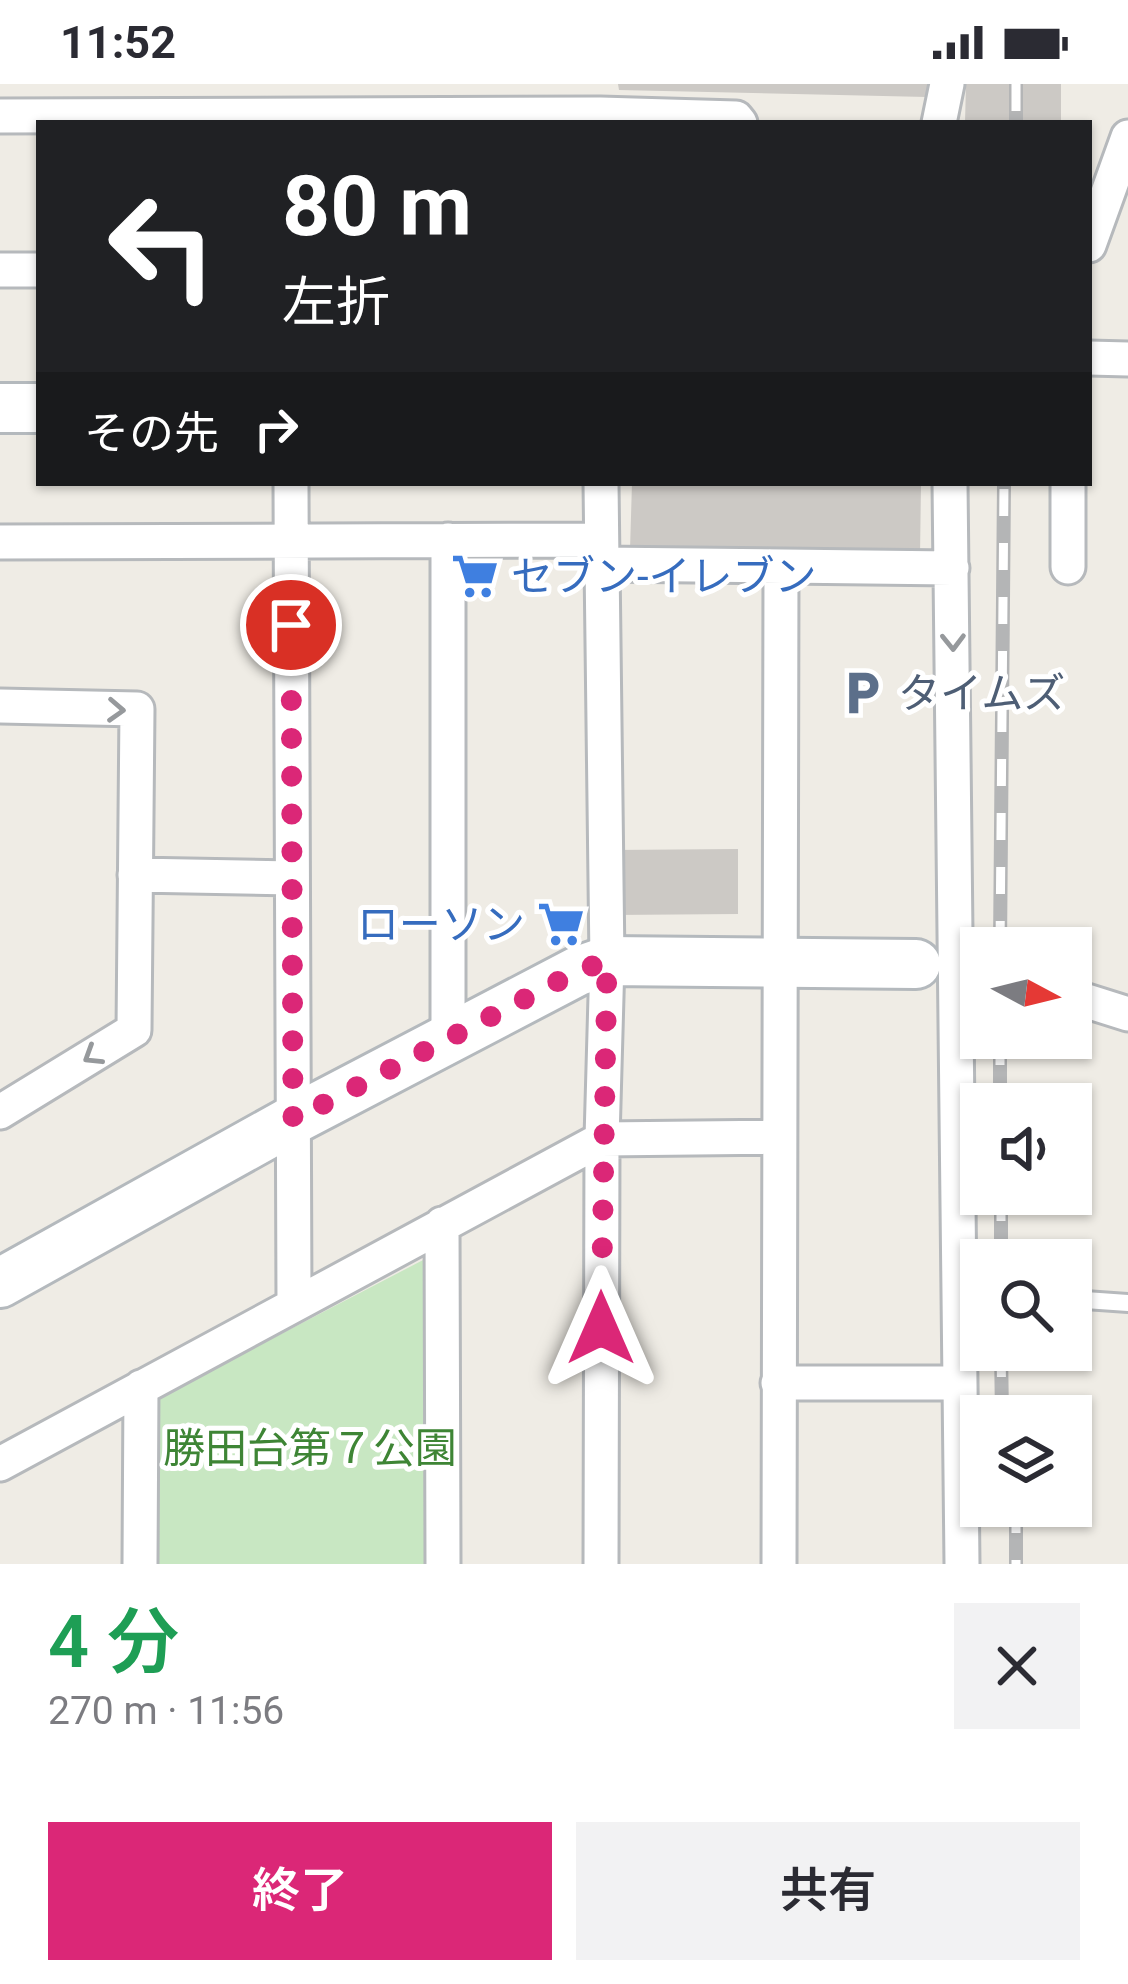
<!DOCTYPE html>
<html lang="ja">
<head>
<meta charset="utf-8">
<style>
	body { margin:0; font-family:Roboto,"Noto Sans JP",sans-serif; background:#f2f2f3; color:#2b2b33; height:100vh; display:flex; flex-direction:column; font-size:45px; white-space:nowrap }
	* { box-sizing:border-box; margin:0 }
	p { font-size:39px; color:#7c7c81 }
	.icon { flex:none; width:66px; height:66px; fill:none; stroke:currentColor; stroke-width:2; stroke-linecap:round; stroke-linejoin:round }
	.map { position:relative; height:1480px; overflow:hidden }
	.panel { display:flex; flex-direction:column; background:#fff; flex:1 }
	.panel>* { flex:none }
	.top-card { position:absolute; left:36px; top:36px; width:1056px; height:366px; border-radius:0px; box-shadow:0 3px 9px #0004; background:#202124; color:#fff; overflow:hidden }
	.needle { width:78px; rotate:97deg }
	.tools { position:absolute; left:960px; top:843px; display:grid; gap:24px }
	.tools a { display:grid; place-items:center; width:132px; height:132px; border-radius:0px; background:#fff; box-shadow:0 3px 9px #0004; font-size:60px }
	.pin { position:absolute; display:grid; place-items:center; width:102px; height:102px; color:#fff; margin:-51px; border:6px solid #fff; border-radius:50%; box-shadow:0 3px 12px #0007 }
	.me { position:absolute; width:132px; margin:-66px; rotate:0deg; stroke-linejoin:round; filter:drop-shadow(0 0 9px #0008) }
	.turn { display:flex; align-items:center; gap:42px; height:252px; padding:0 48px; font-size:54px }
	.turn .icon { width:156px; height:156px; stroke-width:2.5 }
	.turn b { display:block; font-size:84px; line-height:102px }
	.then { display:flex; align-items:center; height:114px; padding:0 48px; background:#0003; gap:24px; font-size:45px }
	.round { display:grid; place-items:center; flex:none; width:126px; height:126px; border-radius:0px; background:#f2f2f3 }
	.overview { display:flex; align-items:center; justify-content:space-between; height:204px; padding:0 48px }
	h1 { font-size:72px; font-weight:600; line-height:90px; color:#1e9e55 }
	.cta { display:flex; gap:24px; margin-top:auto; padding:24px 48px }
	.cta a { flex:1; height:138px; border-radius:0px; background:#db2777; color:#fff; font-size:48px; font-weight:600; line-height:138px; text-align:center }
	.cta a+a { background:#f2f2f3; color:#2b2b33 }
	.status { display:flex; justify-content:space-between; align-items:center; height:84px; padding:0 60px; background:#fff; direction:ltr }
	.status svg { height:33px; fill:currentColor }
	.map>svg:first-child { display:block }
	.green { fill:#c8e7c2 }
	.building { fill:#ccc9c5 }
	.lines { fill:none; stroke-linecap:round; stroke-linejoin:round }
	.lane-casing { stroke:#b6b9bc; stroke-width:22 }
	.street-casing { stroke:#b6b9bc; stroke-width:39 }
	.secondary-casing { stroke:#b4b9bd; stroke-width:54 }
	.lane { stroke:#fff; stroke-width:16 }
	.street { stroke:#fff; stroke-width:33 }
	.secondary { stroke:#fff; stroke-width:48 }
	.rail-casing { stroke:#b4b5b6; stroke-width:14 }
	.rail { stroke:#fff; stroke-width:9; stroke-dasharray:27; stroke-linecap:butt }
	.oneway { stroke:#96999c }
	.route { stroke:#db2777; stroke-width:21; stroke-dasharray:0 37.8 }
	.labels { text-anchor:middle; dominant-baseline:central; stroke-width:10; stroke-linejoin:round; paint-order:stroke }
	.shop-label { font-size:42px; fill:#366cbe; stroke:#fff; text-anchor:start }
	.service-label { font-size:42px; fill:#4e5e75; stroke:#fff; text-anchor:start }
	.park-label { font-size:42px; fill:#3e8535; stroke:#fff }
</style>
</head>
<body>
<div class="status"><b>11:52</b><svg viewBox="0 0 49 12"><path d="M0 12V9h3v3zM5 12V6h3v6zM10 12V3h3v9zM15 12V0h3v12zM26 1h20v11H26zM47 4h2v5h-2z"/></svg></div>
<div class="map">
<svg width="1128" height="1480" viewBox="0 0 1128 1480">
	<rect width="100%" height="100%" fill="#efece5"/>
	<path class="green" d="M425,1175L426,1480H159L158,1314Z"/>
	<path class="building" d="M618,0H927V13L619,6Z
		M966,0H1061V39H965Z
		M632,399H921L920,472L630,466Z
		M738,765V830L613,831V766Z"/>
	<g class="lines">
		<defs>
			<path id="lane" d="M1071,1215L1128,1219"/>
			<path id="street" d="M0,32L600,30L736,34L740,39
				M939,39L947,0
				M1089,161L1128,53
				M0,186H39
				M1089,274L1128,275
				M291,399L294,1220
				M950,399L962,1480
				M1068,399V483
				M0,458L600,456
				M600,480L952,484
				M0,622L137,625L134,946L0,1028
				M135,791L292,794
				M1071,912L1128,930
				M448,955V456
				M442,1140L443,1480
				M778,1299H960
				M0,1380L602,1055L778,1053
				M140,1480L141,1303
				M601,1480L602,1055L607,877L601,399
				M779,1480L781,484"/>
			<path id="secondary" d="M0,324H39
				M0,1199L293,1036L578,887L607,877L916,880"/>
		</defs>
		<use href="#lane" class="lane-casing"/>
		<use href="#street" class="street-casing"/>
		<use href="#secondary" class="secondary-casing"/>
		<use href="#lane" class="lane"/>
		<use href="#street" class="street"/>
		<use href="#secondary" class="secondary"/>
		<defs>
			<path id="rail" d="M1016,0V39
				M1000,864L1004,399
				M1000,954V1020
				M1001,1110V1176
				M1001,1266L1002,1332
				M1016,1422V1480"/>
		</defs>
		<use href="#rail" class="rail-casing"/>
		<use href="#rail" class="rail"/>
	</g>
	<defs><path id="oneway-chevron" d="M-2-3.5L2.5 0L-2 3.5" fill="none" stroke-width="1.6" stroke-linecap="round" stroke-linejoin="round" transform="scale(3)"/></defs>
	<g class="oneway">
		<use href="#oneway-chevron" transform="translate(953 558) rotate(89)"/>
		<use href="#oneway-chevron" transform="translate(116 626) rotate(3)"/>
		<use href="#oneway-chevron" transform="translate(92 972) rotate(148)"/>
	</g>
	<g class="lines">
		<path class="route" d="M291,541L293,1036L578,887L607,877L601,1244"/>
	</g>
	<defs>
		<symbol id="supermarket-bare" viewBox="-9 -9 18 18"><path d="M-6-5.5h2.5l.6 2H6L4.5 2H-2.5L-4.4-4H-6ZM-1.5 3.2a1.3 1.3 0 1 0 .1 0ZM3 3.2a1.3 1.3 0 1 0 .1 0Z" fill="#3f7fe0" stroke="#fff" stroke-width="2.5" paint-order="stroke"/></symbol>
		<symbol id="parking-bare" viewBox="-9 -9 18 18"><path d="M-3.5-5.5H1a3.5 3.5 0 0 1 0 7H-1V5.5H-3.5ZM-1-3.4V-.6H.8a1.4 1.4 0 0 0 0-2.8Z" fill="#5c6f8a" stroke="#fff" stroke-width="2.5" paint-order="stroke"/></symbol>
	</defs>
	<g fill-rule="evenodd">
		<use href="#supermarket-bare" x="442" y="459" width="66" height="66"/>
		<use href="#parking-bare" x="829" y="576" width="66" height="66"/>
		<use href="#supermarket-bare" x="528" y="807" width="66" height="66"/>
	</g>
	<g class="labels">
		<g class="shop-label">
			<text x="511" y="492">セブン-イレブン</text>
			<text x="525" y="840" text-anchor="end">ローソン</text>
		</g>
		<g class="service-label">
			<text x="898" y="609">タイムズ</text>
		</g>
		<g class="park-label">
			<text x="310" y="1364">勝田台第７公園</text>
		</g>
	</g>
</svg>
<div class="tools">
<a><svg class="needle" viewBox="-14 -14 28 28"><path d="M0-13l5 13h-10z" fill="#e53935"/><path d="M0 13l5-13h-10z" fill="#7c7c81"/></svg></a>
<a><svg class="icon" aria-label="sound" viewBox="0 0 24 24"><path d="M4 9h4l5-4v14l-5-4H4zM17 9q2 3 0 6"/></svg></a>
<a><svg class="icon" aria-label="search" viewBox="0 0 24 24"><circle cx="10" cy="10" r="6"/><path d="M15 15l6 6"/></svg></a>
<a><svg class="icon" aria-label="layers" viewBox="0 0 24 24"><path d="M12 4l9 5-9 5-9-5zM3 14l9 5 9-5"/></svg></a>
</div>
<div class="pin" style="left:291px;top:541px;background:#d93025"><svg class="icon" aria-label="arrive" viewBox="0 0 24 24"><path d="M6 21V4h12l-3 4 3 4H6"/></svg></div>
<svg class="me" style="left:601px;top:1244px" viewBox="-20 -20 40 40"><path d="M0-17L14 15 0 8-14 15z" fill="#db2777" stroke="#fff" stroke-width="4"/></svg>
<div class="top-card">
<div class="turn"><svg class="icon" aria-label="left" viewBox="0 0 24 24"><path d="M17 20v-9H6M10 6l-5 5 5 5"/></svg><div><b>80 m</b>左折</div></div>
<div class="then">その先<svg class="icon" aria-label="right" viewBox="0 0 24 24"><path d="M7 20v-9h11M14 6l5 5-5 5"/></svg></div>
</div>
</div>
<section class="panel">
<div class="overview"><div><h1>4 分</h1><p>270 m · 11:56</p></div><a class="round"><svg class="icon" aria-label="close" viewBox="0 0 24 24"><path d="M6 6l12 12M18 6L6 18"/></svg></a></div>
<div class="cta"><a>終了</a><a>共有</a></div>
</section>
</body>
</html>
